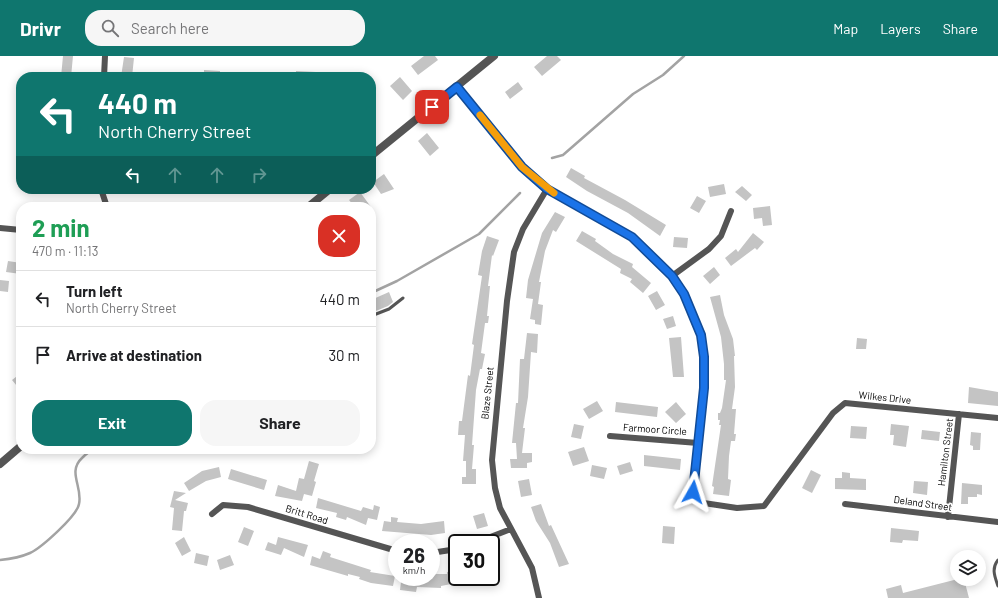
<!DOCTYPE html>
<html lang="en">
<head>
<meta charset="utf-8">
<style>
	body { margin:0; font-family:Barlow,sans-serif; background:#f6f6f6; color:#202124; height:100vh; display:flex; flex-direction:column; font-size:15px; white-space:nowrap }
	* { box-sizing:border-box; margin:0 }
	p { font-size:13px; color:#757577 }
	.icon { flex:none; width:22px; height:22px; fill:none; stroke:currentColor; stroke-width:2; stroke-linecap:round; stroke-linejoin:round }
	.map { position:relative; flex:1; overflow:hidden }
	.side { position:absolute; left:16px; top:146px; width:360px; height:252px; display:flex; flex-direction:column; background:#fff; border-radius:16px; box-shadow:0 2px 10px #0003 }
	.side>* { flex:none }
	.top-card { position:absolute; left:16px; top:16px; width:360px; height:122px; border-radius:16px; box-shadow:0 2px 10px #0003; background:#0f766e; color:#fff; overflow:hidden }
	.fabs { position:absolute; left:950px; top:494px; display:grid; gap:8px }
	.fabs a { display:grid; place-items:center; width:36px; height:36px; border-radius:50%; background:#fff; box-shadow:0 2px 10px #0003; font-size:20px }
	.speed { position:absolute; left:388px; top:478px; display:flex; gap:8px; font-size:20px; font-weight:700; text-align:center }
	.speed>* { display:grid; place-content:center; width:52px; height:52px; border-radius:50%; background:#fff; box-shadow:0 2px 10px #0003; line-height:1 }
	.speed small { font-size:10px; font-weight:400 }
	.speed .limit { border:2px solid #111; border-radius:6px; background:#fff; color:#111 }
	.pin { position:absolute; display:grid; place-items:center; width:34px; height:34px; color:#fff; margin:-17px; border-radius:8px; box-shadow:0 2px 6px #0006 }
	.me { position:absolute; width:44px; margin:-22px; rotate:6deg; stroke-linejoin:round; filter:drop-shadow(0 0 3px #0008) }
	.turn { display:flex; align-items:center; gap:14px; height:84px; padding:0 16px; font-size:18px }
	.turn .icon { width:52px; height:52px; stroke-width:2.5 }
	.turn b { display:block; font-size:28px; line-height:34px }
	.lanes { display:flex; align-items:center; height:38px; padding:0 16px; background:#0003; justify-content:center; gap:20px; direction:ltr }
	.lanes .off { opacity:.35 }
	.round { display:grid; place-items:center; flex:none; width:42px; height:42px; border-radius:16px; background:#f6f6f6 }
	.summary { display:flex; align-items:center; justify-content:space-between; height:68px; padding:0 16px }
	h1 { font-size:24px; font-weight:700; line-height:30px; color:#1e9e55 }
	.cta { display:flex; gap:8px; margin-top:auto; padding:8px 16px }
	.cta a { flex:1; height:46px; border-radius:16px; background:#0f766e; color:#fff; font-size:16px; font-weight:700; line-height:46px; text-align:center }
	.cta a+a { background:#f6f6f6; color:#202124 }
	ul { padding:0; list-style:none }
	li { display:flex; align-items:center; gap:12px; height:56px; padding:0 16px; border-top:1px solid #e0e0e0 }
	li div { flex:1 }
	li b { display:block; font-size:15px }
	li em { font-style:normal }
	header { display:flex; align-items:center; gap:24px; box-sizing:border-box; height:56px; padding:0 20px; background:#0f766e; color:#fff }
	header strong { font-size:19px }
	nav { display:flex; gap:22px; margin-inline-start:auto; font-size:14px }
	.search { width:280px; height:36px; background:#f6f6f6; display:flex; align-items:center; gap:10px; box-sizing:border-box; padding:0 14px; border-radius:16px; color:#757577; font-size:15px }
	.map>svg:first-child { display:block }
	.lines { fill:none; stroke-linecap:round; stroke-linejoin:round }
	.stream { stroke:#a3a3a3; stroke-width:2.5 }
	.building { fill:#c4c4c4 }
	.service { stroke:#555; stroke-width:3 }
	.minor { stroke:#555; stroke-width:6 }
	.tertiary { stroke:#555; stroke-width:8 }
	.route-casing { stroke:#114b97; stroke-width:10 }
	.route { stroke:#1a73e8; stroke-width:7 }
	.slow { stroke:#f59e0b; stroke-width:7 }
	.labels { text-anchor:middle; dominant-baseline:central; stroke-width:3.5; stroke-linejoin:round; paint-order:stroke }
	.street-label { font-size:10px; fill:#000; stroke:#fff }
</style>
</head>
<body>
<header>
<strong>Drivr</strong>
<div class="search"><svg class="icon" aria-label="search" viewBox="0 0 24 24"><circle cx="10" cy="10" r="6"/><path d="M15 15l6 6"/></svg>Search here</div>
<nav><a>Map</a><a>Layers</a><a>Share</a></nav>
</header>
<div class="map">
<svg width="998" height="542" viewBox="0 0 998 542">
	<rect width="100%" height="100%" fill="#fff"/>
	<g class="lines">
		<path class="stream" d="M552,102L563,99L633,38L663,19L684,0
			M371,237L397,225L479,178L520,137
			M0,504C10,503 21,501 30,497C41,492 77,460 79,448C83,431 67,416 82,402C86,398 89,395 94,393"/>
	</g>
	<path class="building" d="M63,0H73L71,21H61Z
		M424,0H435L438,4L418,19L411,10Z
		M547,0H557L561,4L542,20L534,11Z
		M124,1L134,2L132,21H121Z
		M204,14L220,15V21H204Z
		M296,15L316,16V21H296Z
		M400,21L412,35L403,44L390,30Z
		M518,26L523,33L510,43L505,36Z
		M427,77L439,92L430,100L418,85Z
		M571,112L585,120L584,122L625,144L666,169L660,180L628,157L587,135L566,121Z
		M384,118L394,133L381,138L373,126Z
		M724,128L726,138L710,141L708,131Z
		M742,130L752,139L746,145L735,136Z
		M360,136L371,151H355L349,144Z
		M697,140L706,145L699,157L690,152Z
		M770,150L772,169L763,170L762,162L754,163L753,152Z
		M555,156L565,161L556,176L553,174L545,195L539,226H541L538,248L543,249L541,269L535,268V264L530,263L533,243L526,242L528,224L542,177Z
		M582,175L596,183L595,185L613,198L633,208L632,211L651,227L643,237L630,226L632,223L620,217L621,213L576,185Z
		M753,177L764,186L757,194L755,192L731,210L725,202L736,193L738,196Z
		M487,180L499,184L493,200L492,199L488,230H490L487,260H489L488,267H485L481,297L485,298L482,313H480L476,334L472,389H474L472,413H476V428H462V421H466V405H463L465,379H458L459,365H462L468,319L470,320L474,289L472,288L482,220L478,219L482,195Z
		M674,181L688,182L687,192L673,191Z
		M8,205L21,207V218L6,216Z
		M714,211L720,219L710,228L703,220Z
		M0,224L9,225L8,236L0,235Z
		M657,235L665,249L656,254L648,240Z
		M389,236L393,246L388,250L371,257V244Z
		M720,239L724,259L733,283L735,300H734L735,331L732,353H736L734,378H736L735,385H731L729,400L728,423L731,424L729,440L713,438L714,431L712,430L721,369H719L720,364H718V357H720L722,352L726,324H724V308L721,281L710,241Z
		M673,260L676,270L667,273L663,263Z
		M527,277L538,278L537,297L531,296L528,341L523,372H525L522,397H532V406L527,407V412H511L510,403H517L516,387H512L516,347H518L520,303H524Z
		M681,281L684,321H673L669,282Z
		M857,282L867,283L866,293H856Z
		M21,317V335L12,324Z
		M969,331L998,336V350L968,347Z
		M597,345L603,355L589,363L583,353Z
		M616,346L658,351L657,361L615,356Z
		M676,346L686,358L676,367L665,356Z
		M574,368L584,370L581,383L571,381Z
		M891,368L909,370L906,391L893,389L894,379H890Z
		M851,370L867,371L866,383L850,382Z
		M922,374L940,376L939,385L921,383Z
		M971,376L981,377L980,394H973V390L970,389Z
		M584,391L589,405L573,410L568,396Z
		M644,399L681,403L680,414L644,410Z
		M309,405L319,408L314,425L316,426L312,440L304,438L302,445L275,440L278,429L296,435L299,422L304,423Z
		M630,406L633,415L620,419L617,410Z
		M592,409L607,412L604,423L590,420Z
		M219,411L221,421L206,425L189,435L184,427L202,415Z
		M231,413L267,424L264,434L228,423Z
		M811,414L821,419L812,437L802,432Z
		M842,416L850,417V422L866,423V434L835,433V422H842Z
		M529,423L532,439L521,441L518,425Z
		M914,425L928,426L927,439L913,437Z
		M962,427L982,429V439L977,438V441H968V448H961Z
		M174,435L186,437L175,444L188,447L186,455H184L182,475L172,474L174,452L170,451Z
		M318,442L361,455L363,451L373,454L374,449L380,451L377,464L368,462L366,469L347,461L346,464L336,461L337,457L316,452Z
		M541,448L549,470L551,469L569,508L559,511L550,487L536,465L531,451Z
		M484,457L488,470L477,473L473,460Z
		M391,461L398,462L397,466L421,468L444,465L445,477L431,479L382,475L384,465L391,466Z
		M663,470L675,471L674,488L662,487Z
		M244,471L254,475L248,490L238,486Z
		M891,472L919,475L918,485L903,484L902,487L890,486Z
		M184,481L191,495L182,500L175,487Z
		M278,481L308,489L304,501L284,492L281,499L265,494L268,486L276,489Z
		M323,495L331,498L330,501L371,514L370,516L395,520L393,530L371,527L359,523L360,521L348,518V520L310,509L312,500L320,503Z
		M196,497L209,500L207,510L194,507Z
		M230,499L234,509L220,514L217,504Z
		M457,514V521H471V524L441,530V532L417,531L416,536L400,534L401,526H408L409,521H431V518H447V516Z
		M958,523H964L969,542H888L886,533L901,529L903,537Z"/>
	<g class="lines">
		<path class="service" d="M371,260L389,253L403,242
			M998,504C991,513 995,521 998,530"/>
		<path class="minor" d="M104,21L105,0
			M457,31L522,111L547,133L632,181L672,220L684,238L701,279L704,301L703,332L693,436L697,446L737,452L764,450L833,357L845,347L998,362
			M101,133L107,151
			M0,172L21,174
			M672,220L709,193L721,180L731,155
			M610,380L698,387
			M845,448L998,466
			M212,458L223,449L248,451L397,495
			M948,461L959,358
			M475,487L511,473
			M431,497L457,493
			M539,542L532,512L500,452L495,432L492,404L507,245L514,196L523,173L547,133"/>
		<path class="tertiary" d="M371,100L494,0
			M308,151L330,133
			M0,408L21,390"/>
	</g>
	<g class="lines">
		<defs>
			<path id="route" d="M432,51L457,31L522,111L547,133L632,181L672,220L684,238L701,279L704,301V332L693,436"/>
		</defs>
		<use href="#route" class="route-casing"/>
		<use href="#route" class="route"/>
		<path class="slow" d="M480,59L522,111L554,137"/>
	</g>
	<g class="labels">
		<g class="street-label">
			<text transform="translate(487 337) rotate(-84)">Blaze Street</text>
			<text transform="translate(885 341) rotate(6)">Wilkes Drive</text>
			<text transform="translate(655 373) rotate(4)">Farmoor Circle</text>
			<text transform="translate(945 396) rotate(-83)">Hamilton Street</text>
			<text transform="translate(923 447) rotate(8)">Deland Street</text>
			<text transform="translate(307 458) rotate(17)">Britt Road</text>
		</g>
	</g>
</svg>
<div class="fabs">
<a><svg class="icon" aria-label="layers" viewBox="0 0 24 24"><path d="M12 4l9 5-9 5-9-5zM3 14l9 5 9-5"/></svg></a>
</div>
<div class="speed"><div>26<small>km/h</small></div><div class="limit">30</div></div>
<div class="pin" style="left:432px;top:51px;background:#d93025"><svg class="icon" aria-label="arrive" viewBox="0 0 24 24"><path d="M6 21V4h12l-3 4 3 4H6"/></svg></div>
<svg class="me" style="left:693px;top:436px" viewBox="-20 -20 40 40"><path d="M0-17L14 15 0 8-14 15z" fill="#1a73e8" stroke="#fff" stroke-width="4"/></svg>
<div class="top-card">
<div class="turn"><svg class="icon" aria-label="left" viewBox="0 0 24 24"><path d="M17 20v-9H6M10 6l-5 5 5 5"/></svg><div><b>440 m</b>North Cherry Street</div></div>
<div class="lanes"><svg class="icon" aria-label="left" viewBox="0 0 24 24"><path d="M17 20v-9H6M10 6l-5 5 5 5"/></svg><svg class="icon off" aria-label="ahead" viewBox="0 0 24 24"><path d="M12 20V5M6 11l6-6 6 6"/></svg><svg class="icon off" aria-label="ahead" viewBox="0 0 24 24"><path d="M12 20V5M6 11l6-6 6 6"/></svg><svg class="icon off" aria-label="right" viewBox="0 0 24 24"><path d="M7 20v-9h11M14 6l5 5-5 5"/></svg></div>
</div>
<section class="side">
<div class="summary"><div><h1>2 min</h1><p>470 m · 11:13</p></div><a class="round" style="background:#d93025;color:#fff"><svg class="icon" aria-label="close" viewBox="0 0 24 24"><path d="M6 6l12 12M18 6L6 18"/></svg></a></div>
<ul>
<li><svg class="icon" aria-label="left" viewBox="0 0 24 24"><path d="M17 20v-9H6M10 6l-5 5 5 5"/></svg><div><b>Turn left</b><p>North Cherry Street</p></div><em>440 m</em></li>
<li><svg class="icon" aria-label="arrive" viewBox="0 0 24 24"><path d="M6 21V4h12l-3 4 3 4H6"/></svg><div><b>Arrive at destination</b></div><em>30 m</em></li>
</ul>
<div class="cta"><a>Exit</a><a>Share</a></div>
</section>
</div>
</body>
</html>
